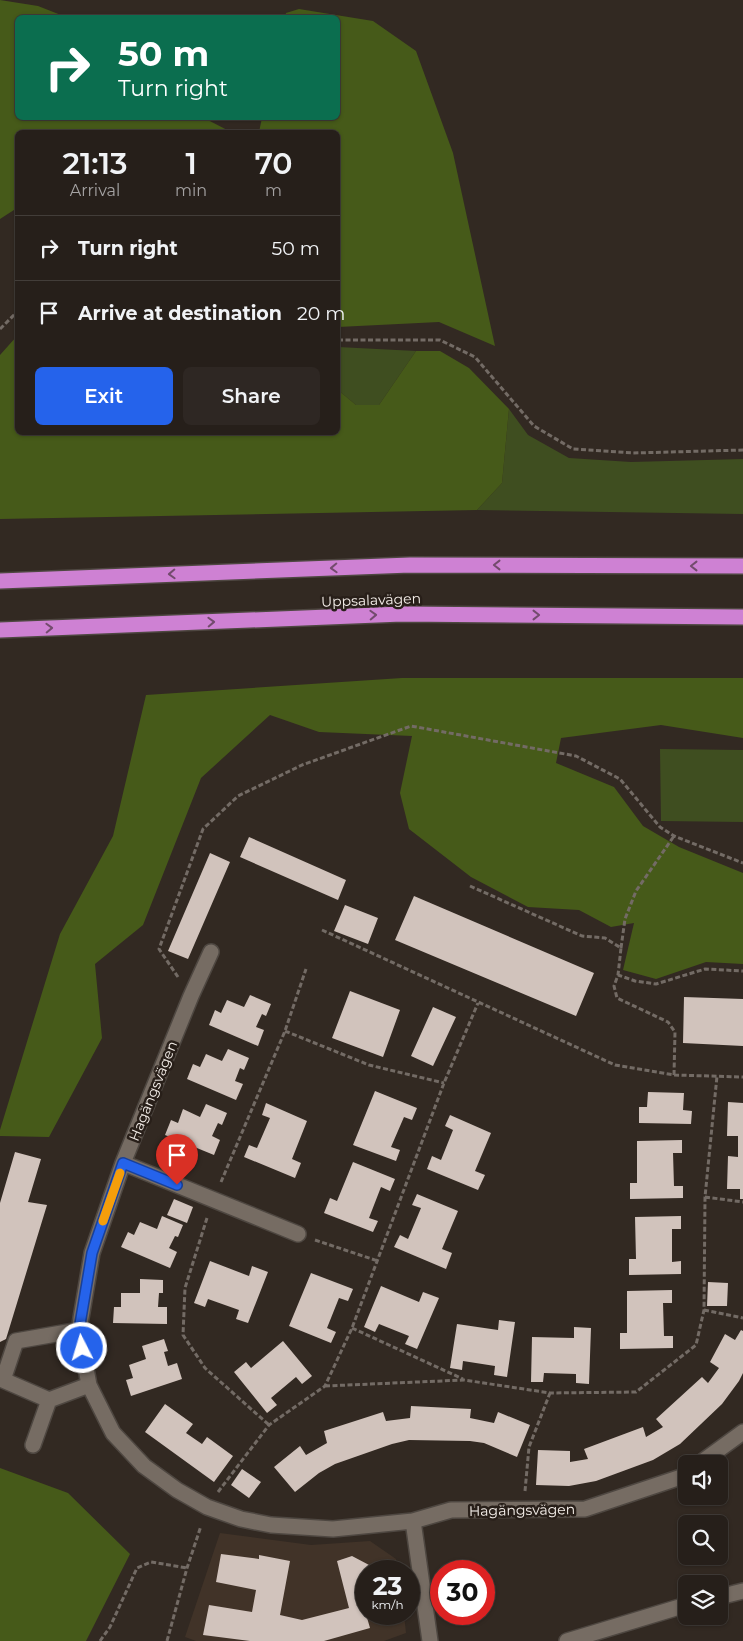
<!DOCTYPE html>
<html lang="en">
<head>
<meta charset="utf-8">
<style>
	body { margin:0; font-family:Montserrat,sans-serif; background:#2e2723; color:#f1f3f6; height:100vh; display:flex; flex-direction:column; font-size:19px; white-space:nowrap }
	* { box-sizing:border-box; margin:0 }
	p { font-size:16px; color:#a4a2a2 }
	.icon { flex:none; width:28px; height:28px; fill:none; stroke:currentColor; stroke-width:2; stroke-linecap:round; stroke-linejoin:round }
	.map { position:relative; flex:1; overflow:hidden }
	.details { position:absolute; left:15px; top:130px; width:325px; height:305px; display:flex; flex-direction:column; background:#261f1a; border-radius:8px; box-shadow:0 1px 4px #0004,0 0 0 1px #423d39 }
	.details>* { flex:none }
	.banner { position:absolute; left:15px; top:15px; width:325px; height:105px; border-radius:8px; box-shadow:0 1px 4px #0004,0 0 0 1px #423d39; background:#0b6e4f; color:#fff; overflow:hidden }
	.controls { position:absolute; left:678px; top:1455px; display:grid; gap:10px }
	.controls a { display:grid; place-items:center; width:50px; height:50px; border-radius:8px; background:#261f1a; box-shadow:0 1px 4px #0004,0 0 0 1px #423d39; font-size:25px }
	.speed { position:absolute; left:355px; top:1560px; display:flex; gap:10px; font-size:25px; font-weight:700; text-align:center }
	.speed>* { display:grid; place-content:center; width:65px; height:65px; border-radius:50%; background:#261f1a; box-shadow:0 1px 4px #0004,0 0 0 1px #423d39; line-height:1 }
	.speed small { font-size:12px; font-weight:400 }
	.speed .limit { border:8px solid #d22; background:#fff; color:#111 }
	.pin { position:absolute; display:grid; place-items:center; width:42px; height:42px; color:#fff; margin:-51px -21px; border-radius:50% 50% 50% 0; rotate:-45deg; box-shadow:0 0 5px #0007 }
	.pin .icon { rotate:45deg }
	.me { position:absolute; width:55px; margin:-28px; rotate:355deg; stroke-linejoin:round; filter:drop-shadow(0 0 4px #0008) }
	.turn { display:flex; align-items:center; gap:18px; height:105px; padding:0 20px; font-size:22px }
	.turn .icon { width:65px; height:65px; stroke-width:2.5 }
	.turn b { display:block; font-size:35px; line-height:42px }
	.eta { display:flex; justify-content:space-evenly; align-items:center; height:85px; text-align:center }
	.eta b { font-size:30px; font-weight:600; line-height:35px }
	.button { display:flex; gap:10px; margin-top:auto; padding:10px 20px }
	.button a { flex:1; height:58px; border-radius:8px; background:#2563eb; color:#fff; font-size:20px; font-weight:600; line-height:58px; text-align:center }
	.button a+a { background:#2e2723; color:#f1f3f6 }
	ul { padding:0; list-style:none }
	li { display:flex; align-items:center; gap:15px; height:65px; padding:0 20px; border-top:1px solid #423d39 }
	li div { flex:1 }
	li b { display:block; font-size:19px }
	li em { font-style:normal }
	.map>svg:first-child { display:block }
	.built { fill:#413328 }
	.green { fill:#3f4e20 }
	.forest { fill:#465a19 }
	.building { fill:#d1c3bc }
	.lines { fill:none; stroke-linecap:round; stroke-linejoin:round }
	.minor-casing { stroke:#4e4741; stroke-width:18 }
	.highway-casing { stroke:#4e4741; stroke-width:18 }
	.path { stroke:#736b65; stroke-width:3; stroke-dasharray:5 2.5; stroke-linecap:butt }
	.minor { stroke:#766c63; stroke-width:15 }
	.highway { stroke:#ce81d3; stroke-width:15 }
	.oneway { stroke:#734b6d }
	.route-casing { stroke:#184099; stroke-width:12 }
	.route { stroke:#2563eb; stroke-width:9 }
	.slow { stroke:#f59e0b; stroke-width:9 }
	.labels { text-anchor:middle; dominant-baseline:central; stroke-width:5; stroke-linejoin:round; paint-order:stroke }
	.street-label { font-size:14px; fill:#f6f0eb; stroke:#281f19 }
</style>
</head>
<body>
<div class="map">
<svg width="743" height="1641" viewBox="0 0 743 1641">
	<rect width="100%" height="100%" fill="#322922"/>
	<path class="built" d="M220,1533L311,1545L370,1541L396,1559L398,1571H366V1614H404L406,1633L384,1641H196L185,1637Z"/>
	<path class="green" d="M338,347L416,351L379,405H356L338,390Z
		M509,409L528,435L569,458L631,462L743,459V514L477,510L502,483Z
		M660,749L743,750V822L661,821Z"/>
	<path class="forest" d="M0,0L38,6L66,17L18,18V118H204L231,132H18L17,208L0,219Z
		M299,9L373,21L416,51L453,153L495,346L439,322L338,327V132H259L262,118H338V18L285,17L286,13Z
		M17,336L18,432H338V390L356,405H379L416,351H440L469,368L509,409L502,483L477,510L0,519V355Z
		M402,678H743V738L661,725L561,738L556,763L614,787L643,826L679,847L743,873V964L706,962L656,979L623,970L634,923L611,927L579,910L528,907L471,877L409,829L400,793L412,736L319,732L270,715L201,778L143,925L95,964L102,1038L49,1137L0,1136V1130L60,934L113,836L146,695Z
		M0,1468L68,1493L130,1554L86,1641H0Z"/>
	<path class="building" d="M249,837L346,880L338,900L240,857Z
		M210,853L230,862L188,959L168,951Z
		M414,896L594,973L576,1016L395,940Z
		M345,905L378,918L368,944L334,931Z
		M350,991L400,1010L383,1057L332,1038Z
		M250,995L271,1004L266,1016L262,1014L256,1027L264,1030L258,1046L209,1025L215,1010L221,1013L227,1000L244,1007Z
		M684,997L743,999V1046L683,1043Z
		M433,1007L456,1017L433,1066L411,1056Z
		M228,1049L249,1058L244,1070L240,1068L235,1081L243,1084L236,1100L187,1079L193,1064L200,1067L206,1054L222,1061Z
		M375,1091L417,1108L412,1120L404,1117L391,1147L400,1150L396,1161L353,1145Z
		M648,1092L684,1093L683,1110L692,1111L691,1124L639,1123V1107H647Z
		M728,1102L743,1103V1199H740V1189H727L728,1156L738,1157V1136H727Z
		M266,1103L307,1121L292,1159L301,1163L295,1178L244,1157L249,1145L257,1148L270,1118L262,1115Z
		M206,1104L227,1113L222,1125L218,1123L212,1136L220,1140L214,1155L165,1135L171,1120L178,1123L183,1109L200,1117Z
		M450,1115L491,1133L475,1171L485,1175L478,1190L427,1169L432,1156L441,1160L453,1130L445,1126Z
		M682,1140V1153H673L674,1186H683V1198L630,1199V1183H637V1141Z
		M15,1152L41,1159L28,1202L47,1205L6,1339L0,1342V1203Z
		M353,1162L395,1179L390,1191L381,1187L369,1218L378,1221L373,1232L324,1213L330,1198L337,1201Z
		M417,1194L458,1211L442,1249L452,1253L446,1269L394,1247L400,1235L408,1239L421,1208L412,1205Z
		M174,1199L193,1207L187,1223L167,1215Z
		M162,1216L183,1225L178,1237L175,1236L169,1248L177,1252L170,1268L121,1247L128,1232L134,1235L140,1222L157,1229Z
		M681,1216V1229H672V1262L681,1261V1274L629,1275V1259H636L635,1217Z
		M210,1261L249,1276L252,1266L268,1272L248,1323L236,1319L239,1310L208,1299L205,1307L194,1303Z
		M311,1273L353,1289L348,1301L339,1298L327,1328L336,1332L331,1343L289,1326Z
		M140,1279L163,1280V1293H159L158,1307H167V1324L113,1323L114,1307H121V1293H140Z
		M708,1282L728,1283L727,1306H707Z
		M381,1286L419,1302L423,1292L439,1298L417,1349L405,1344L409,1336L379,1324L375,1332L364,1327Z
		M672,1290V1303H663L664,1336H673V1348L620,1349V1333H627V1291Z
		M499,1320L515,1322L507,1377L494,1375L495,1366L463,1361L462,1370L450,1368L457,1324L498,1330Z
		M574,1327L591,1328L589,1384L576,1383V1374L544,1373L543,1382H531L532,1337L574,1338Z
		M741,1330L743,1331V1373L739,1381L722,1404L680,1444L653,1460L596,1481L569,1486L536,1485L538,1450L570,1451V1462L588,1459L584,1449L643,1427L646,1437L663,1427L656,1419L702,1377L708,1383L719,1368L710,1362L725,1334L735,1340Z
		M164,1339L168,1351L164,1352L168,1366L177,1363L182,1379L131,1396L126,1380L133,1378L129,1365L146,1359L142,1346Z
		M283,1341L312,1376L302,1384L296,1377L271,1398L277,1405L267,1413L234,1372L246,1362L251,1368Z
		M165,1404L193,1424L186,1433L202,1444L207,1437L233,1456L214,1482L145,1432Z
		M411,1406L471,1409L470,1418L494,1423L498,1412L530,1425L517,1457L484,1443L470,1441L409,1440L392,1444L335,1464L319,1473L295,1492L274,1467L300,1446L306,1455L327,1443L324,1431L383,1412L386,1421L410,1418Z
		M242,1469L261,1482L249,1498L231,1485Z
		M221,1554L259,1559V1555L290,1561L280,1615L302,1620L349,1608L337,1561L352,1556L371,1566L372,1571H366V1614L370,1628L324,1641H250L203,1635L209,1605L252,1612L256,1590L216,1582Z"/>
	<g class="lines">
		<defs>
			<path id="minor" d="M211,952L191,996L123,1163L92,1253L79,1330L89,1385L113,1433L144,1466L177,1490L207,1507L241,1519L271,1525L333,1529L413,1521L430,1641
				M123,1163L298,1234
				M49,1400L3,1380L16,1341L79,1330
				M33,1445L49,1400L89,1385
				M699,1464L743,1432
				M413,1521L451,1510L585,1509L681,1477L686,1473
				M719,1597L743,1591
				M567,1641L686,1605"/>
			<path id="highway" d="M0,581L410,565L743,566
				M0,630L402,614L743,617"/>
		</defs>
		<use href="#minor" class="minor-casing"/>
		<use href="#highway" class="highway-casing"/>
		<path class="path" d="M0,329L18,311
			M338,340H440L475,357L534,426L573,449L633,453L743,450
			M470,886L582,936L605,938L621,948L618,975
			M322,930L615,1065L674,1075L743,1077
			M621,948L625,919L636,891L674,836
			M178,977L159,949L203,829L238,796L302,765L411,726L576,756L620,779L660,827L674,836L743,863
			M285,1031L369,1065L444,1083
			M674,1075L675,1032L668,1022L617,998L614,986L618,975L635,981L656,984L705,969L743,971
			M221,1182L285,1031L306,969
			M705,1197L743,1202
			M207,1218L185,1288L183,1335L205,1368L269,1425
			M315,1240L378,1261
			M704,1310L743,1318
			M352,1328L463,1379
			M325,1386L464,1380L550,1393L636,1392L696,1345L704,1310L705,1197L717,1076
			M525,1491L529,1447L550,1393
			M218,1492L269,1425L325,1386L352,1328L444,1083L478,1003
			M100,1641L110,1627L137,1568L151,1562L187,1568
			M167,1641L187,1568L201,1526"/>
		<use href="#minor" class="minor"/>
		<use href="#highway" class="highway"/>
	</g>
	<defs><path id="oneway-chevron" d="M-2-3.5L2.5 0L-2 3.5" fill="none" stroke-width="1.6" stroke-linecap="round" stroke-linejoin="round" transform="scale(1.25)"/></defs>
	<g class="oneway">
		<use href="#oneway-chevron" transform="translate(497 565) rotate(-180)"/>
		<use href="#oneway-chevron" transform="translate(694 566) rotate(-180)"/>
		<use href="#oneway-chevron" transform="translate(334 568) rotate(178)"/>
		<use href="#oneway-chevron" transform="translate(172 574) rotate(178)"/>
		<use href="#oneway-chevron" transform="translate(373 615) rotate(-2)"/>
		<use href="#oneway-chevron" transform="translate(536 615)"/>
		<use href="#oneway-chevron" transform="translate(211 622) rotate(-2)"/>
		<use href="#oneway-chevron" transform="translate(49 628) rotate(-2)"/>
	</g>
	<g class="lines">
		<defs>
			<path id="route" d="M82,1348L79,1330L92,1253L123,1163L177,1185"/>
		</defs>
		<use href="#route" class="route-casing"/>
		<use href="#route" class="route"/>
		<path class="slow" d="M103,1221L120,1173"/>
	</g>
	<g class="labels">
		<g class="street-label">
			<text transform="translate(371 600) rotate(-2)">Uppsalavägen</text>
			<text transform="translate(153 1091) rotate(-68)">Hagängsvägen</text>
			<text transform="translate(522 1510) rotate(-1)">Hagängsvägen</text>
		</g>
	</g>
</svg>
<div class="controls">
<a><svg class="icon" aria-label="sound" viewBox="0 0 24 24"><path d="M4 9h4l5-4v14l-5-4H4zM17 9q2 3 0 6"/></svg></a>
<a><svg class="icon" aria-label="search" viewBox="0 0 24 24"><circle cx="10" cy="10" r="6"/><path d="M15 15l6 6"/></svg></a>
<a><svg class="icon" aria-label="layers" viewBox="0 0 24 24"><path d="M12 4l9 5-9 5-9-5zM3 14l9 5 9-5"/></svg></a>
</div>
<div class="speed"><div>23<small>km/h</small></div><div class="limit">30</div></div>
<div class="pin" style="left:177px;top:1185px;background:#d93025"><svg class="icon" aria-label="arrive" viewBox="0 0 24 24"><path d="M6 21V4h12l-3 4 3 4H6"/></svg></div>
<svg class="me" style="left:82px;top:1348px" viewBox="-20 -20 40 40"><circle r="17" fill="#2563eb" stroke="#fff" stroke-width="3"/><path d="M0-11L8 9 0 5-8 9z" fill="#fff"/></svg>
<div class="banner">
<div class="turn"><svg class="icon" aria-label="right" viewBox="0 0 24 24"><path d="M7 20v-9h11M14 6l5 5-5 5"/></svg><div><b>50 m</b>Turn right</div></div>
</div>
<section class="details">
<div class="eta">
<div><b>21:13</b><p>Arrival</p></div>
<div><b>1</b><p>min</p></div>
<div><b>70</b><p>m</p></div>
</div>
<ul>
<li><svg class="icon" aria-label="right" viewBox="0 0 24 24"><path d="M7 20v-9h11M14 6l5 5-5 5"/></svg><div><b>Turn right</b></div><em>50 m</em></li>
<li><svg class="icon" aria-label="arrive" viewBox="0 0 24 24"><path d="M6 21V4h12l-3 4 3 4H6"/></svg><div><b>Arrive at destination</b></div><em>20 m</em></li>
</ul>
<div class="button"><a>Exit</a><a>Share</a></div>
</section>
</div>
</body>
</html>
